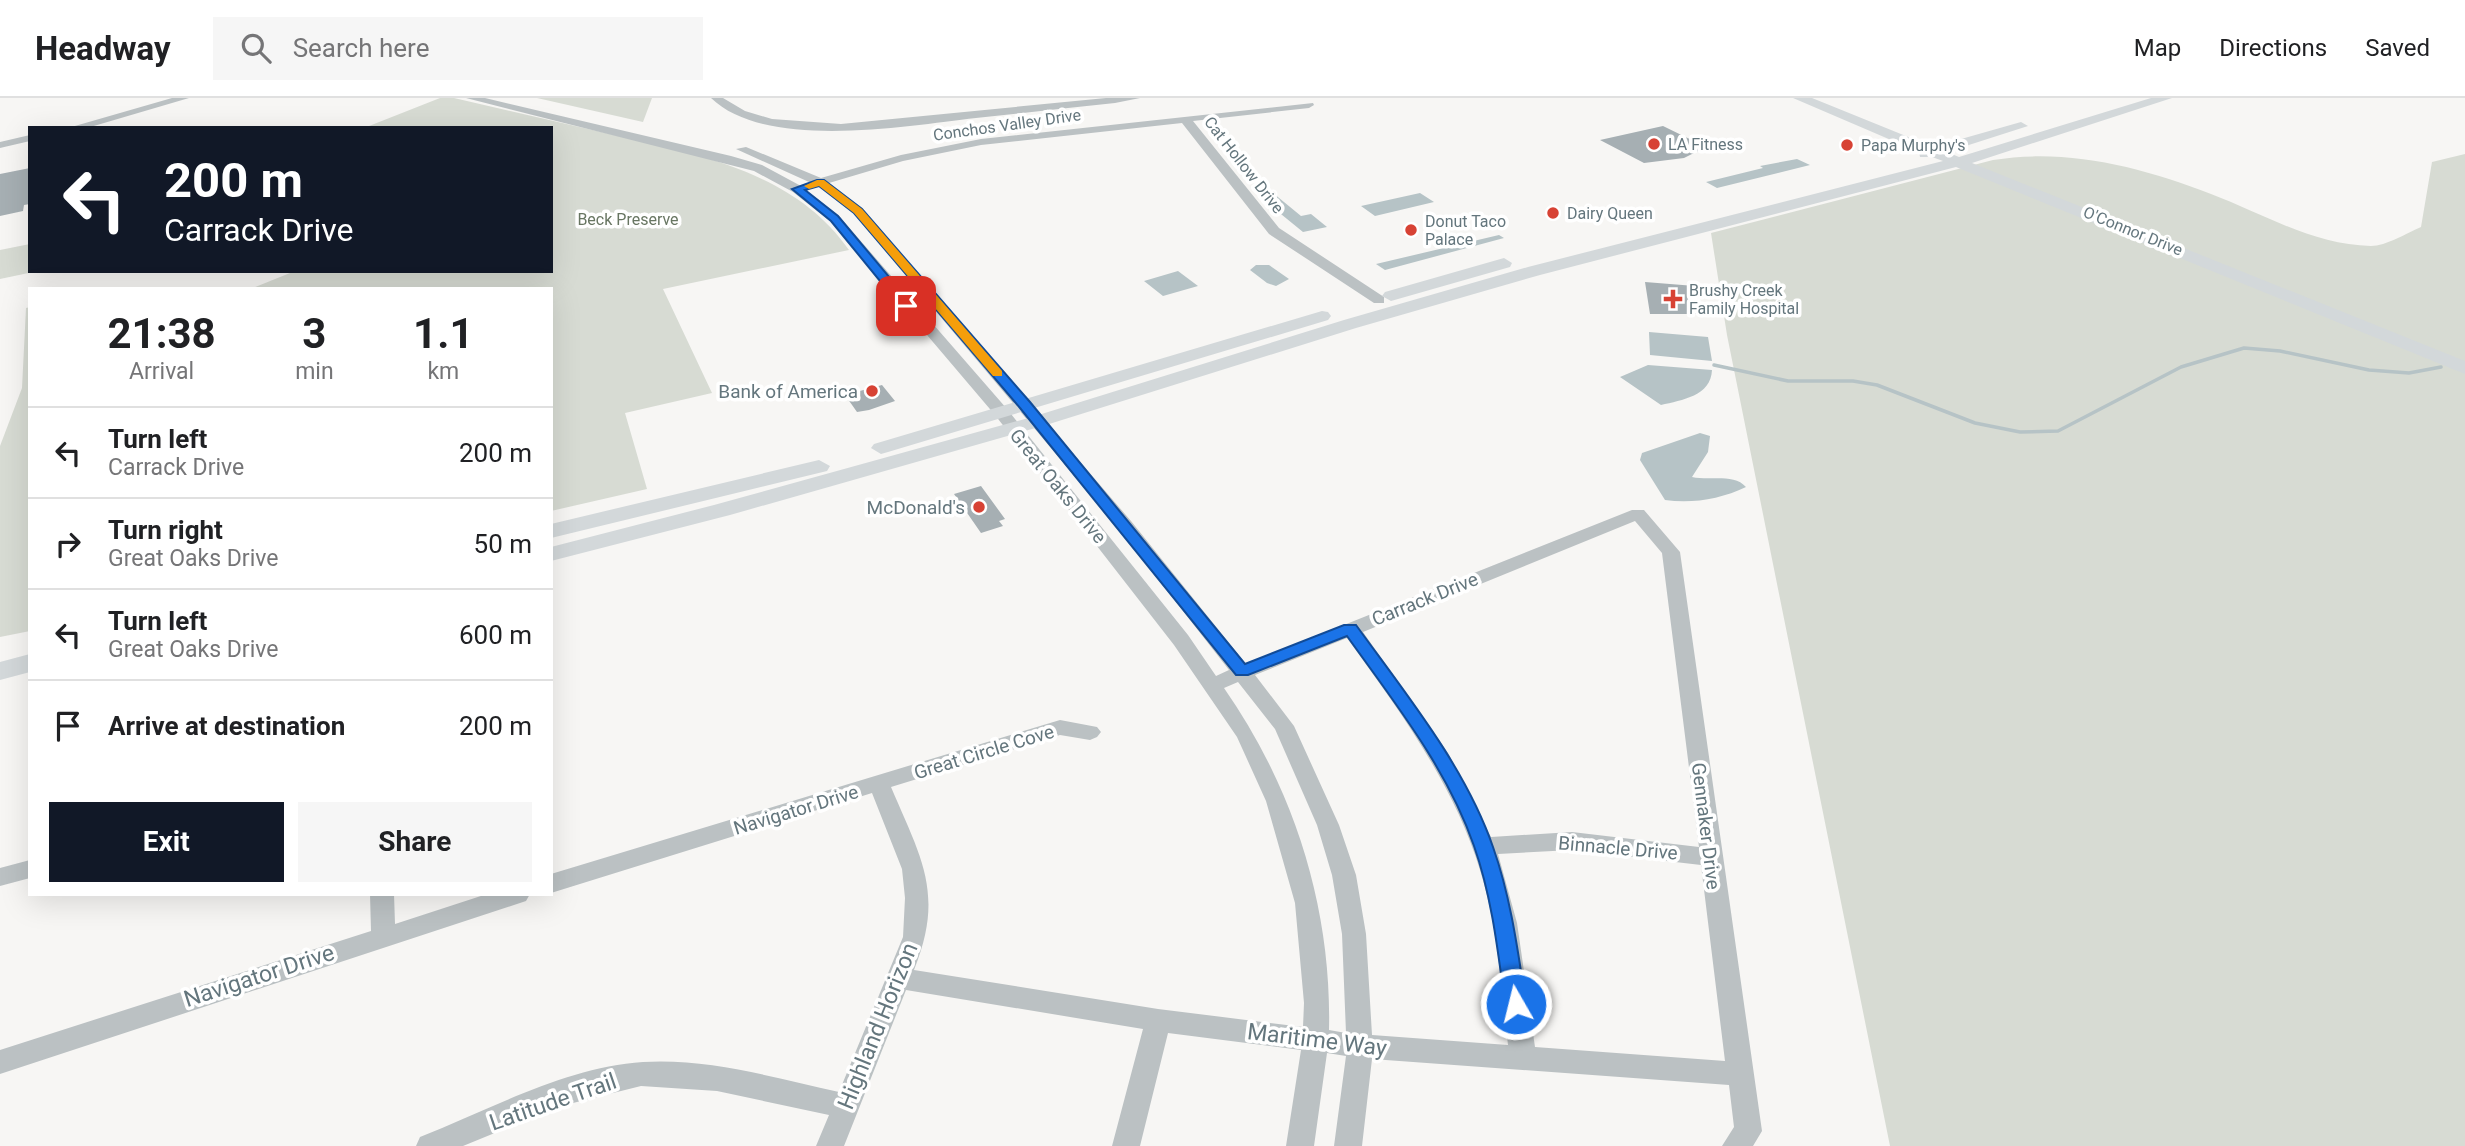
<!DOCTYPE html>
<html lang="en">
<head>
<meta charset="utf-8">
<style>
	body { margin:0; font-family:Roboto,sans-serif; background:#f6f6f6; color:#202124; height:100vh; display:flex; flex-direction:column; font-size:26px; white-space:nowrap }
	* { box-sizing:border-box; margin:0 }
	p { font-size:23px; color:#757577 }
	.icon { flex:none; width:38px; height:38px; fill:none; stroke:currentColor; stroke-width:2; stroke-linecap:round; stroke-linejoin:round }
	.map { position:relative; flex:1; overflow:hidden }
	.panel { position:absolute; left:28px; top:189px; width:525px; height:609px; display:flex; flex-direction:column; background:#fff; border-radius:0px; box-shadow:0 7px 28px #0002 }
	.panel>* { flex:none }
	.top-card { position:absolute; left:28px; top:28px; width:525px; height:147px; border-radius:0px; box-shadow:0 7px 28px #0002; background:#111827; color:#fff; overflow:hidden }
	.pin { position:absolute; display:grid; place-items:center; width:60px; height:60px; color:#fff; margin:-30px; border-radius:14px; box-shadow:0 4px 10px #0006 }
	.me { position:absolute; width:77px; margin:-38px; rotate:352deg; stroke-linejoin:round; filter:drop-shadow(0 0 5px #0008) }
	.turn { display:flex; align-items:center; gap:24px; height:147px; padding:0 21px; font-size:32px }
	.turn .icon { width:91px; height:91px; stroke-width:2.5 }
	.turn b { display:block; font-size:49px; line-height:60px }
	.eta { display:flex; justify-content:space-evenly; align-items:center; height:119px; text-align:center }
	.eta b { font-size:42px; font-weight:700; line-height:49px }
	.button { display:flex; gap:14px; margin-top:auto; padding:14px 21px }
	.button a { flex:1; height:80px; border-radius:0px; background:#111827; color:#fff; font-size:28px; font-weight:700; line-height:80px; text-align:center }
	.button a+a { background:#f6f6f6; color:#202124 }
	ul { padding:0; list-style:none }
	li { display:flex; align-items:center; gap:21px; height:91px; padding:0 21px; border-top:2px solid #e0e0e0 }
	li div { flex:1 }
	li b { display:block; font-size:26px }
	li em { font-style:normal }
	header { display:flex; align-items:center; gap:42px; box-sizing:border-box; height:98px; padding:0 35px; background:#fff; border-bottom:2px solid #e0e0e0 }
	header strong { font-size:33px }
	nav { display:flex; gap:38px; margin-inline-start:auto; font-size:24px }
	.search { width:490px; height:63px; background:#f6f6f6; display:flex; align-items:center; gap:18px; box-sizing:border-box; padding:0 24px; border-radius:0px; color:#757577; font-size:26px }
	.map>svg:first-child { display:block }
	.green { fill:#d7dbd3 }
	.water { fill:#b6c3c6 }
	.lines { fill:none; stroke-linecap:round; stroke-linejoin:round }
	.stream { stroke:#b6c3c6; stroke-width:3.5 }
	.building { fill:#a6afb3 }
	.minor { fill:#bbc1c3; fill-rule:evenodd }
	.major { fill:#d3d8da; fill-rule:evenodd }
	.route { fill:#1a73e8; stroke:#114b97; stroke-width:2 }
	.slow { fill:#f59e0b }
	.poi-dot { fill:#d74234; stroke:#fff; stroke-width:2.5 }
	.labels { text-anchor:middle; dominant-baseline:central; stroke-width:7; stroke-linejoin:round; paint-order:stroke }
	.far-street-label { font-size:16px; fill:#64767d; stroke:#fff }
	.far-poi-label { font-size:16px; fill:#64767d; stroke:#fff; text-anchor:start }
	.far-park-label { font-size:16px; fill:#687662; stroke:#fff }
	.poi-label { font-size:19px; fill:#64767d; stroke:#fff; text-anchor:end }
	.street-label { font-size:19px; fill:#64767d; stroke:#fff }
	.near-street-label { font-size:23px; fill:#64767d; stroke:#fff }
</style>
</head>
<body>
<header>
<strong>Headway</strong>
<div class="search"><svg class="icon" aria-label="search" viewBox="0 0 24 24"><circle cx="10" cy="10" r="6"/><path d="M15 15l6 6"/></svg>Search here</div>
<nav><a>Map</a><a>Directions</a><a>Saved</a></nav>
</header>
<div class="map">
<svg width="2465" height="1048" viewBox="0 0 2465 1048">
	<rect width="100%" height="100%" fill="#f7f6f4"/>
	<path class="green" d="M440,0H454C506,12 558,24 610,36C698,57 794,73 849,152L663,191L712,295L625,315L647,391L551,413V191H250L295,173H551V30H364Z
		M537,0H652L643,24Z
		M2465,56V1048H1890L1727,237L1711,135L1993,62C2067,50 2141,69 2211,96C2264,116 2313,147 2371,148C2386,148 2407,135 2421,129L2432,64Z
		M30,146V173H38L0,181V152Z
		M30,209V533L0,539V348L22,290L26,210Z"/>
	<path class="water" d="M1797,61L1810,67L1717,90L1706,84L1763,70L1760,68Z
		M1263,95H1273L1301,118L1311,116L1327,129L1303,134L1276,112Z
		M1420,95L1434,104L1375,118L1361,108Z
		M1499,137L1504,140L1385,172L1376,166Z
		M1256,167H1269L1289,181L1276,188L1267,185L1250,172Z
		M1178,173L1198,188L1163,198L1144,183Z
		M1649,234L1708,239L1712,263L1650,257Z
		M1648,267L1712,272C1711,298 1682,302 1661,307L1620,279Z
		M1700,335L1710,338L1708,354L1692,379C1710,383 1734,375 1746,389C1721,401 1692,406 1665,402L1640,362L1642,355Z"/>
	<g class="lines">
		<path class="stream" d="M1714,267L1788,283H1853L1877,287L1975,325L2020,334L2058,333L2181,269L2244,250L2280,253L2369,272L2409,275L2441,269"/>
	</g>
	<path class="building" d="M1663,28L1706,49L1684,60L1644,65L1600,42Z
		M30,70V106L24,107L23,113L0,118V76Z
		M1645,184L1695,188L1701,216H1650Z
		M882,287L895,303L869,312L857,314L845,297Z
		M981,388L1005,421L999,423L1003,428L981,435L954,396Z"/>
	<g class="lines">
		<path class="minor" d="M172,0H189L87,30H68Z
			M466,0H485L731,58L762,67L801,88L839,118L1007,311L1188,537L1216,578L1229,572L1119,431L854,116L818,88L809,89V84L736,51L746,49L821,80L901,57L981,41L1313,5L1314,7L1309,10L1193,23L1279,130L1384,199V205H1374L1269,136L1182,25L981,47L903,63L829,85L862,110L1131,423L1246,566L1632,412H1644L1680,454L1762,1033L1753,1048H1722L1734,1029L1729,987L1372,961L1362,1048H1334L1346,958L1327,955L1314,1048H1286L1301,952L1168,935L1140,1048H1112L1143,931L906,892L844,1048H816L829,1017L717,993L641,988L561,1008L463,1048H416L420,1039C491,1011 566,969 643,964C709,960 775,980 839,994L903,839L905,800L902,771L872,695L551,795V776L1060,622L1097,629L1101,634L1097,639L1090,642L1060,637L891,689C921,760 945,795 914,872L1158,911L1303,929L1304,905L1295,805L1266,703L1237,639L1174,547L995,317L831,124L793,94L754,73ZM1635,423L1662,455L1699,749L1572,734L1491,739L1448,655L1363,534ZM1347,540C1399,612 1454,686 1480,772C1498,829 1501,889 1508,947L1372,937L1366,836L1356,777L1339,727L1294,628L1255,577ZM1238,584L1275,631L1317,727L1332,777L1342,836L1346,935L1329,932C1332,810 1294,690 1224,590ZM1572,752L1701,767L1725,963L1535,949L1517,825L1498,756Z
			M711,0H723L745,13L772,21L841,26L1106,0H1140L1115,5C1069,10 1023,15 976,20C906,28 766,53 711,0Z
			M30,37V43L0,50V44Z
			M30,762V780L0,788V770Z
			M370,796H394L395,826L487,796H530L526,803L0,976V952L371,833Z"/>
		<path class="major" d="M1793,0H1812L1933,49L2021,24L2028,28L1947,54L1959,59L2151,0H2172L1972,65L2465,263V276L1956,69L1540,177L1356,230L1046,327L730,417L551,463V449L714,407L1032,319L1344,222L1528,169L1943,63L1932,59H1920L1919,54Z
			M1504,160L1512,165L1510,169L1391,203L1382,198L1385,194Z
			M1322,213L1328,214L1331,218L1328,222L888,354L881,356L871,350L874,346Z
			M819,362L830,368L827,373L551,440V426Z
			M30,556V574L0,582V564Z"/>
	</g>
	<path class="route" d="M817,82H824L862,111L1030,304L1245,566L1344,527H1356C1405,595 1465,668 1493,749C1511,800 1518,854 1526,906L1523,913L1516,916L1508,913L1505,906C1498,854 1492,799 1474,748C1447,670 1394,604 1347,538L1248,577H1236L1020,310L854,115L819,88L805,92L838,118L911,205V210H902L831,123L792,91Z"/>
	<path class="slow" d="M817,82H824L862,111L1002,273V278H993L854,115L819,88L809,91L804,88Z"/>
	<g class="poi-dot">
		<circle cx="1654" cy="46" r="7"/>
		<circle cx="1847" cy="47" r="7"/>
		<circle cx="1553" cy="115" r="7"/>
		<circle cx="1411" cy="132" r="7"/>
		<path d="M1669.5 190.5h7v7h7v7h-7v7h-7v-7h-7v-7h7z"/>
		<circle cx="872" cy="293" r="7"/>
		<circle cx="979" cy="409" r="7"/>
	</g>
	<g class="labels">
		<g class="far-street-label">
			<text transform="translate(1007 27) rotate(-8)">Conchos Valley Drive</text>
			<text transform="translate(1244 67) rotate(52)">Cat Hollow Drive</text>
			<text transform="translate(2133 133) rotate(22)">O'Connor Drive</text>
		</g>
		<g class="far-poi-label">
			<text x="1668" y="46">LA Fitness</text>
			<text x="1861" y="47">Papa Murphy's</text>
			<text x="1567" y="115">Dairy Queen</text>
			<text x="1425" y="123">Donut Taco<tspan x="1425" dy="18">Palace</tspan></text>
			<text x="1689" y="192">Brushy Creek<tspan x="1689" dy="18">Family Hospital</tspan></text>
		</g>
		<g class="far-park-label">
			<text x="628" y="121">Beck Preserve</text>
		</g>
		<g class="poi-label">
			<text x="858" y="293">Bank of America</text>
			<text x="965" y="409">McDonald's</text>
		</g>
		<g class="street-label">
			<text transform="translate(1058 388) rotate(51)">Great Oaks Drive</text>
			<text transform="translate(1425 501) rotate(-22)">Carrack Drive</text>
			<text transform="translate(984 654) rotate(-17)">Great Circle Cove</text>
			<text transform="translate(796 712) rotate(-17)">Navigator Drive</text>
			<text transform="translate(1706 728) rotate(83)">Gennaker Drive</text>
			<text transform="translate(1618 750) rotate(5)">Binnacle Drive</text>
		</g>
		<g class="near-street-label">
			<text transform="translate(259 878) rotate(-18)">Navigator Drive</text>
			<text transform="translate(878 928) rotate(-68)">Highland Horizon</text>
			<text transform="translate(1317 942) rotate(7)">Maritime Way</text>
			<text transform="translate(553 1004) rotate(-19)">Latitude Trail</text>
		</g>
	</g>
</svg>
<div class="pin" style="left:906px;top:208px;background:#d93025"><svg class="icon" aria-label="arrive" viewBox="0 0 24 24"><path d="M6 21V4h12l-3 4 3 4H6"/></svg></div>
<svg class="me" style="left:1516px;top:906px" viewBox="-20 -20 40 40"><circle r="17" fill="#1a73e8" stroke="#fff" stroke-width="3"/><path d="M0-11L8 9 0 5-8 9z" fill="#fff"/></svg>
<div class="top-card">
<div class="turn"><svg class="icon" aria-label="left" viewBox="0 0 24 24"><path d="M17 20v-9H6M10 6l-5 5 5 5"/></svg><div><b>200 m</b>Carrack Drive</div></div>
</div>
<section class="panel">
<div class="eta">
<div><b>21:38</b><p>Arrival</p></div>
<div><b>3</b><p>min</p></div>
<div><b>1.1</b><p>km</p></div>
</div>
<ul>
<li><svg class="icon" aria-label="left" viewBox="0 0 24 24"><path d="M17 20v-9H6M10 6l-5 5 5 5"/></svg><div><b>Turn left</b><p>Carrack Drive</p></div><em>200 m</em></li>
<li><svg class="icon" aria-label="right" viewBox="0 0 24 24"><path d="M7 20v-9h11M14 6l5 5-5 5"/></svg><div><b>Turn right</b><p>Great Oaks Drive</p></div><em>50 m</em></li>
<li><svg class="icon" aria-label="left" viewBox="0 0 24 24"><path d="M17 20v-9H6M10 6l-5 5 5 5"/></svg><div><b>Turn left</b><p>Great Oaks Drive</p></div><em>600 m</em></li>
<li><svg class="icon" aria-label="arrive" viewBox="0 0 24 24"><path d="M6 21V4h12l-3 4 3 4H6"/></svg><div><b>Arrive at destination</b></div><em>200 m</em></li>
</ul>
<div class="button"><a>Exit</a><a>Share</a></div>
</section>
</div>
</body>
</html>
